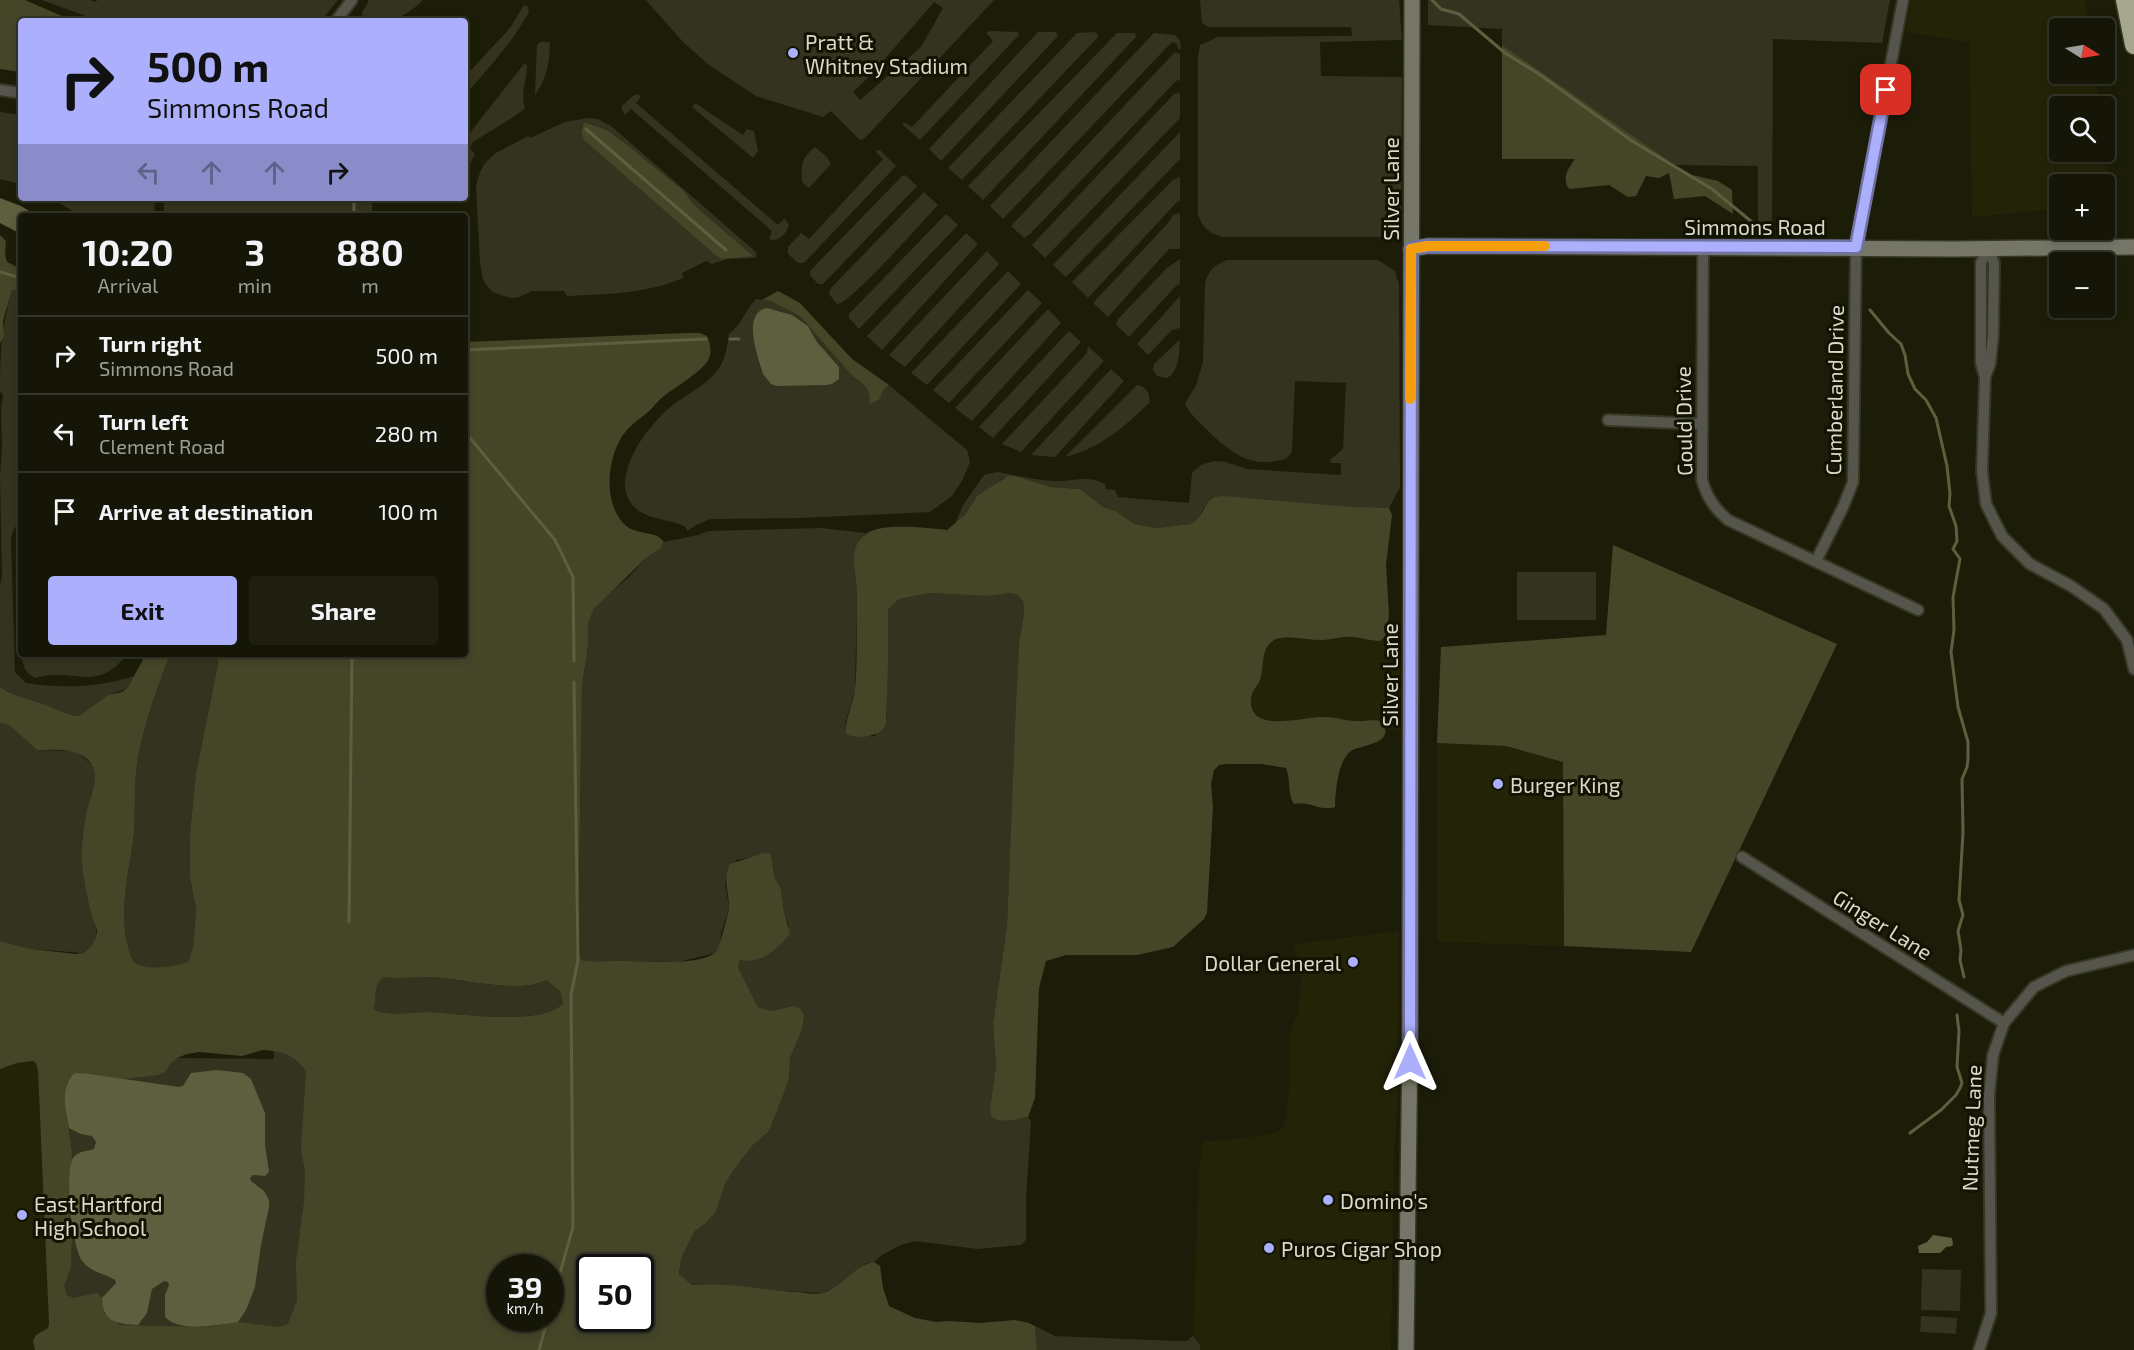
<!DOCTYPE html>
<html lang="en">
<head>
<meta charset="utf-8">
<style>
	body { margin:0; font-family:"Exo 2",sans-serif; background:#1e1f11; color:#f1f3f6; height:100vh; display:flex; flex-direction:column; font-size:22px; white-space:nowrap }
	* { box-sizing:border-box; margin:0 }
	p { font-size:20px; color:#9d9f9b }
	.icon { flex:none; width:33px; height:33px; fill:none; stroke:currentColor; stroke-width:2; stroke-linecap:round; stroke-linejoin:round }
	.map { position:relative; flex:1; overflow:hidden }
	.drawer { position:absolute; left:18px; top:213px; width:450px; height:444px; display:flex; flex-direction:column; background:#151607; border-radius:6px; box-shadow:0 3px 9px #0003,0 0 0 2px #343528 }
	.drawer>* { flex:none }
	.banner { position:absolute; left:18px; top:18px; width:450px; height:183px; border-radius:6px; box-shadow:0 3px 9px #0003,0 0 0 2px #343528; background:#acaffb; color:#111; overflow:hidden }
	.needle { width:39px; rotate:101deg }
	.controls { position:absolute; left:2049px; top:18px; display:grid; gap:12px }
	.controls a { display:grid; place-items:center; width:66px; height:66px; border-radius:6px; background:#151607; box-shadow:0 3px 9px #0003,0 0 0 2px #343528; font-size:30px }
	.speed { position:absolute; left:486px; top:1254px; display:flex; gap:12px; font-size:30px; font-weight:700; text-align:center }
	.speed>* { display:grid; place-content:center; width:78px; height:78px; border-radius:50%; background:#151607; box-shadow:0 3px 9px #0003,0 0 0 2px #343528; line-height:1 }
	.speed small { font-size:15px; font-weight:400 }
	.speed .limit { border:3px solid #111; border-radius:9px; background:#fff; color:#111 }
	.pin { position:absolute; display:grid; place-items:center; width:51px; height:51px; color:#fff; margin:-26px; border-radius:12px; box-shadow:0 3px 9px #0006 }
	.me { position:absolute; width:66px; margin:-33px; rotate:0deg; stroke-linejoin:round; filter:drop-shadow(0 0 4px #0008) }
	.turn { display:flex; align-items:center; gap:21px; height:126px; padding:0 30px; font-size:27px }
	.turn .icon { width:78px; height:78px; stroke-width:2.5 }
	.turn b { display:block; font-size:42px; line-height:51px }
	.lanes { display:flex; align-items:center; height:57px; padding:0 30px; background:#0003; justify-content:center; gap:30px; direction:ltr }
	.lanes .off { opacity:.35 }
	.eta { display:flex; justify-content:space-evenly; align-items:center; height:102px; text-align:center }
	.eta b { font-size:36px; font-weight:700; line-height:42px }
	.action { display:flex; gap:12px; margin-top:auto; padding:12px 30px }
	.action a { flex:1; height:69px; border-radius:6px; background:#acaffb; color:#111; font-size:24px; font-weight:700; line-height:69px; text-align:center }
	.action a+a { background:#1e1f11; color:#f1f3f6 }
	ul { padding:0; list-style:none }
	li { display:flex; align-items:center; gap:18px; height:78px; padding:0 30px; border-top:2px solid #343528 }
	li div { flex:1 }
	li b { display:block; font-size:22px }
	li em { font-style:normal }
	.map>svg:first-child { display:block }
	.built { fill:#232308 }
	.green { fill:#33331f; fill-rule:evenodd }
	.forest { fill:#454628; fill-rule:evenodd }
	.water { fill:#5e5f3f }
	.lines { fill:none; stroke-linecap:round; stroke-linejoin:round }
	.stream { stroke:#5e5f3f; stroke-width:3 }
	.minor-casing { stroke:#363724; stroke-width:14 }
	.secondary-casing { stroke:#363724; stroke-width:18 }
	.motorway-casing { stroke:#363724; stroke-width:21 }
	.minor { stroke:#55554c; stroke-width:10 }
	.secondary { stroke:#757667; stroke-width:15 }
	.motorway { stroke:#a5a68e; stroke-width:18 }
	.route-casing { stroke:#7072a3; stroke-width:15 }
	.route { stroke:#acaffb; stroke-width:10 }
	.slow { stroke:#f59e0b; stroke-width:10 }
	.poi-dot { fill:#acaffb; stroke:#131302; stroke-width:2 }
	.labels { text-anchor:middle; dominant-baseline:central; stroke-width:6; stroke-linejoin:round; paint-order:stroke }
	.poi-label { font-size:21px; fill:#d9d9cd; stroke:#131302; text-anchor:start }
	.street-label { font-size:21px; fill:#d9d9cd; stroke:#131302 }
</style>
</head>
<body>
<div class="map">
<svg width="2134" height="1350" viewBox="0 0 2134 1350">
	<rect width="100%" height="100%" fill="#1c1d09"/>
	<path class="built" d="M1911,0H2085L2089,28H2060V74H2095L2099,106H2060V152H2104L2105,146L2112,203L2105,204L2104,184H2060L2059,209L1972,217L1969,42L1905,32Z
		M1351,637L1373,641L1400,639V730L1385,729L1374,720L1359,721L1321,717L1282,722L1267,721L1261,718L1255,713L1250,699L1255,685L1260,680L1265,651L1268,645L1280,638L1323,640Z
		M1437,743L1506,746L1563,761L1564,946L1437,942Z
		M1399,931L1398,1094L1394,1150L1391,1350H1200V1345L1193,1336L1199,1171L1202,1145L1204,1142L1267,1135L1281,1130L1285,1124L1289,1089V1040L1292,1026L1298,1013L1301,978L1294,944Z
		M33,1061L36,1063L38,1070L49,1324V1328L33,1341L35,1350H0V1069L17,1063Z"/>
	<path class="green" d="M42,0H90L96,2L97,0H338L321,21H99Z
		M369,0H423C403,20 390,21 363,21L362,13Z
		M646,0H994L865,138L860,140L831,111L823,117L756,96L709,65L683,42ZM934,2L943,8L921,47L860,100L853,92L871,75Z
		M1200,0H1399L1402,40L1320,42L1321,76L1402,77L1401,223L1395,232L1382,237H1223C1209,233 1202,228 1198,214V56L1200,45L1218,37L1352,36L1351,27H1209L1202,23Z
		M1428,0H1890L1882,43L1773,39L1772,233L1758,234V166L1675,165L1577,97L1502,159V29L1428,25Z
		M524,5L528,7L529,12C512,43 488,69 465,95V74L472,69L510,28Z
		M991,31L1018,32L1019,35L920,140L903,125V122L912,127L993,41L986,33Z
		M1038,32H1056L1058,36L941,161L929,149Z
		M1095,32L1098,35V37L962,180L948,168L1077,33Z
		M1117,33H1135L1136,37L983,200L968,186Z
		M1154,33L1175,35L1180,41L1181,49H1178L1177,44L1172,42L1003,219L990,206Z
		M540,42H550C550,61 547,78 535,95L537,45Z
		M1174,53H1179L1180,55V81L1177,80L1030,234L1024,238L1011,226Z
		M524,64L527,65C527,80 520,93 525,108L515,116L473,142L470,148L475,154L465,175V139Z
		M1180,93V118L1045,258L1032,245L1174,94Z
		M638,94L641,97L636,103L778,225L784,219L786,220L789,225C787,233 778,243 769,239L772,231L631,109L625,115L622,110V106L633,96Z
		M695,103L743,135L747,129L754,131L758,151L753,158L692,107Z
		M0,112L21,115V184L0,179Z
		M588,118L598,119L611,126L756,252L757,256L754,258L728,259L712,264L706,261L682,273L683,278C645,294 607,294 567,296L564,291H532L519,297L510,298L492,292L483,280L480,262L476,186L480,172L485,163L496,153L528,136L530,138L565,122ZM586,122L607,130L625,143L684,191L694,205L752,256L714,254L585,141L581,128Z
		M1180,132V159L1066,277L1053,265Z
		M815,147L827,157L831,164L809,188L802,182C801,164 801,159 815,147Z
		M877,150H880L896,166L804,263H798L788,254V247L801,233L809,239L883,159L876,152Z
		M905,175L917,186L823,284H818L810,275V271L902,176Z
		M1180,177V201L1177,202L1088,298L1072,282L1173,180Z
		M924,192L938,205C924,220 850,304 837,304L829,294L831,288Z
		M51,198H154L155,216H81Z
		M164,198H372V216H164Z
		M1180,213V249H1169L1108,317L1093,303L1169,222L1173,215Z
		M946,214L958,225L859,329L849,318V314Z
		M966,233L978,244L882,350L867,336Z
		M987,251L999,264L905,367L889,355Z
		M1180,259V284L1176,286L1129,337L1116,325L1118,319L1167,268Z
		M1227,260H1378L1395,271L1399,285L1400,487L1389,508L1204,507L1197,521L1191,524L1156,528L1134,524L1116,511L1103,507L1080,489L1051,487L1016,476L1002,479L996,485L977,496L965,515L954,526L963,505L984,475L997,472C1016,475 1034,480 1054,481C1071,482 1089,474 1105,484L1106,489L1115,490L1118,497L1189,503L1192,473L1201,465L1214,461L1226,462L1247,469L1341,475V463H1330L1331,459L1343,449L1346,383L1295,381L1292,451C1289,458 1284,460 1277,461C1246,467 1227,449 1206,429C1198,421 1190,414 1185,404L1196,385L1203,362L1205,283C1209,270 1214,265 1227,260Z
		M1008,271L1021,284L927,385L911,373Z
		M16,289L21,290V518L13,531L11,539L15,672L26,683C63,689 99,687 135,676C123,695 125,687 108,696C98,701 89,710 79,716C67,715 57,709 46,705C31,699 14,697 0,687V585L2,576L0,476L2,447L1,410L3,395L0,391C0,353 2,327 12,290Z
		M1028,290L1042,303L949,403L933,390Z
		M1180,296V328L1172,330L1148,355L1137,344Z
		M756,299L768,300L800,316L853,377C858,380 864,383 868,389C870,394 870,397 874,401L879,400L883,391L889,385L967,450L970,462L963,479L952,496L930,512L800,518L711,519L696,525L687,531L686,527C671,519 654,521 639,511C603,485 645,429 668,409C684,395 707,386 719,368C726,358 727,346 729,334C744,322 744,311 756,299ZM792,315L808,326L817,342L839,367L832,384H807Z
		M1048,309L1061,323L972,421L955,408Z
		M1069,331L1081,342L993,438L979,427Z
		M1178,341H1180C1179,354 1179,372 1167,378L1157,376L1153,370L1154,364Z
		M1088,346L1104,361L1021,452L1002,444L1087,353Z
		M1111,369L1124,381L1055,457L1031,455Z
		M1137,385C1146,386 1151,394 1149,403C1123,428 1101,448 1065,457Z
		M821,528L866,533L861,538L854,559L857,589L855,690L845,724L853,737L875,736L887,717L886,694L888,664V610L899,599L930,593L988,596L1011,593L1018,595L1023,601L1024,614L1019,643L1007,925L993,1024L996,1066L990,1108L1004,1121L1028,1117L1031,1122L1026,1197V1240L1021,1245L977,1249L915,1241L901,1245L882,1255L874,1262L867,1263L835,1287L822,1293L765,1290L707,1284L692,1285L679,1275L681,1259L694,1232L706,1223L716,1212L725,1184L733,1171L752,1146L769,1131L789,1080L790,1058L802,1030L793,1006L771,1011L758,1007L738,967L740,960L789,926L784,911L781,889L774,876L771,854L736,860L725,884L729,906L728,913L721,933L720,948L715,953L678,962L617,961L594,963L581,960L578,953L582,687L588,646V623L594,609L604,598L628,578L647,557L660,549L664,542L698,535L709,531Z
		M1517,572H1596V620H1517Z
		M22,654H127C97,695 70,666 36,678C25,674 22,665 22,654Z
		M204,654C213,654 215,656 218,664L196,773L190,833V878L196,909L193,948L188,962C176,966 141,973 132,960C130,957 129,950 128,946C118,909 130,870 134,833C136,804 133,775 140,747C147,717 157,688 168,660L174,656Z
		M0,723L9,725L37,750L74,751L80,754L92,765L95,771V779L86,816L82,861L97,936L94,943L83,953L31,949L0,941Z
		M384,977C399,978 411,977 426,977C456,977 521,995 546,980L560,991L563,1003C545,1027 456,1013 428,1012C415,1012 382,1017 374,1009C377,997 373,984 384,977Z
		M273,992H324L322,1350H64L55,1057L274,1059Z
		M1922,1269L1961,1270L1960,1311L1921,1310Z
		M1921,1316L1957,1318L1956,1334L1920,1332Z
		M1035,1326L1055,1336L1176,1341H1187L1193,1336L1200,1345V1350H1037Z"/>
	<path class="forest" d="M0,0H25L64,17L80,21H21V72L0,69Z
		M1502,45L1675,165L1692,175L1718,181L1732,190L1733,214L1705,196L1674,199L1669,173L1659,178L1646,176L1636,196L1628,197L1609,185L1569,189C1561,177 1569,168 1575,159H1502Z
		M585,122L607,130L625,143L684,191L694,205L753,256L722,259L714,254L585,141C580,134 581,128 585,122Z
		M0,235L6,241L5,255L7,262L21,269V290H12L3,321L4,336L0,344Z
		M778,291L800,303L852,359L889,385L883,391L879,400L869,404C872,390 864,383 853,377L800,316L768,300H762Z
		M686,333H700L707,336C710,342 712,351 709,358C705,370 674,388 664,396C658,400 654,407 648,412C641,418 633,423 627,430C610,449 605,485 614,508C628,543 651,525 664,542L660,549L647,557L594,609L588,623V646L582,687L578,953L581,960C594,963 605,961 618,961C643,960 695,967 715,953C719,950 726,921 728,914C732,896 721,883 730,864L764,853L771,854L774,876L781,889L784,911L790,934C777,950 761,964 740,960L738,967L758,1007L771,1011L793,1006L800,1008L804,1015L802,1030L790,1058L789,1080L769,1131L752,1146L733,1171L725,1184L716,1212L706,1223L694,1232L681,1259L679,1274L692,1285C726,1282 760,1290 794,1292C803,1292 814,1295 822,1293C842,1288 854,1265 874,1262L880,1266L883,1288L889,1306L915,1318L936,1322L950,1321L979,1323L1015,1320L1029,1323L1035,1326L1037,1350H35L33,1341L36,1335L48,1328L49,1324L38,1070L36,1063L33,1061L17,1063L0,1069V941L31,949L76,954L83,953C91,947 97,941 97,930C90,914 83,878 82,861C81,847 84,829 86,815C88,803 98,780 94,770C86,746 56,750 37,750L9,725L0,723V687C14,697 31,699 46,705C57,709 67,715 79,716L108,695L122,692L128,687L146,654H204L174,656L168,660C157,688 147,717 140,747C133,775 136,804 134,833C130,870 118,909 128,946C129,950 130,956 132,959C140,973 176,966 188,962L193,948L196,909L190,878V833L196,773L218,664L216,657L211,654H465V342ZM384,977C399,979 412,977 426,977C457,977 520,995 546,980L560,991L563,1003C545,1027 456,1013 428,1012C415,1012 382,1017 374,1009C377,998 373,984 384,977ZM263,1050C282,1051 295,1055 306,1071L301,1148L305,1172L304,1202L296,1262L297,1301L288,1324L280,1327L238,1322L210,1327L120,1325L104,1313L102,1298L97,1293L73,1298L67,1295L64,1285L71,1268V1249L74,1231L69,1186L72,1153L66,1111L65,1092L67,1081L90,1074L123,1079L158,1075L165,1072L171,1063L177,1058L187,1054L199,1052L242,1056ZM500,1268H550V1318H500ZM590,1268H640V1318H590Z
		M1008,476H1016L1051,487L1080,489L1103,507L1116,511L1134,524L1156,528L1191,524L1197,520L1209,501L1215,497L1223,496L1351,507L1389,508L1392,515L1386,565L1389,615L1386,636L1380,641C1371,641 1362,638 1353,637C1343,636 1332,640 1321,640C1308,640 1293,636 1280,638C1274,639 1269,643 1266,649C1262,658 1263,671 1260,680C1257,687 1251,691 1251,700C1250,734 1302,717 1321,717C1334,716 1348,722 1362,721C1369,721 1383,717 1385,728C1389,745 1360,745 1351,751C1338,760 1335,792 1335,807C1320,812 1309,800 1294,804C1287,793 1291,780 1286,768L1262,764H1227L1219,765L1214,770L1211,784L1213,806L1207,913L1204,919L1173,947L1137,955H1066L1046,961L1039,988L1035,1098L1028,1117C1015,1119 1001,1125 991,1116L990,1108L996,1066L993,1024L1007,925L1016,704L1019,643L1024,614L1023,601L1018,595L1011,593L988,596L930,593L899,599L888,610V664L886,725C879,737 858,740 846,734C845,718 853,705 855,689C858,658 856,625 857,593C857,573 846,548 866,534C882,522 927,528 947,530L965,515L977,496Z
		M1613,545L1837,644L1691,952L1564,946L1563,762L1506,746L1437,743L1441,647L1606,635Z"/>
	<path class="water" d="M0,198L21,206L37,216H21V234L0,223Z
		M767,308L792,315L808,326L817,342L839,367V379L832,384L826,385L777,386L771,384L763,374C758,357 741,313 767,308Z
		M217,1070L243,1073L251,1079L265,1113V1145L269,1172L265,1176L253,1175L250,1178L251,1181L264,1191L269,1200V1207L261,1245L255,1287L246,1310L238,1322C218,1325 180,1333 165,1317V1295L169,1285L168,1282L164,1281L152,1289L147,1313L138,1325C119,1324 102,1323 102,1298L116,1283L115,1280C104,1273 92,1273 83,1262C72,1250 64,1172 73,1158C79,1150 86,1152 94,1149L96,1142L92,1136L81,1134L69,1128C66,1111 59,1086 75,1073L90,1074L179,1087L183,1086L191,1073Z
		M1933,1235L1952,1238L1953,1244L1952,1246L1946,1247L1940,1253H1919L1918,1246L1927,1242Z"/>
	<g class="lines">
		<path class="stream" d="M1432,0L1441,9L1459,14L1505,53L1539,74L1632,141L1712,189L1758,227
			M586,129L726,250
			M354,216V198
			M0,272L21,278
			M1870,310L1889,333L1901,344L1905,355L1908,374L1915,389L1926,400L1936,418L1947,466L1950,494L1949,506L1956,526L1957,541L1953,549L1960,559L1953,597L1954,630L1951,652L1958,707L1968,742V759L1967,767L1962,779L1963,832L1959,900L1963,915L1958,931L1961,950L1960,960L1964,977
			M730,339H739
			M465,350L706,339
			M465,432L555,540L573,577L574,661
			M349,922L352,654
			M1910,1133L1941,1110L1956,1095L1960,1088L1962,1083L1957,1067L1959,1031L1957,1015
			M550,1308L573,1227L571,995L578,960L574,682
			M539,1350L548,1318"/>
		<defs>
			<path id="minor" d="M336,21L352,0
				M0,90L21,93
				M1703,247L1702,480C1707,497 1714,508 1728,520L1918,610
				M1988,248L1981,263V363L1985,377L1982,471L1986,504L2002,536L2030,564L2071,586L2104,609L2127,640L2134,669
				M1985,377L1990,364L1993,336L1994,263L1988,248
				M1608,420L1701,424
				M1816,561L1843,507L1853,482L1856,247L1903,0
				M1742,857L2004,1023
				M1979,1350L1991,1313L1989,1096L1993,1055L2004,1023L2034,987L2066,971L2134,955"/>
			<path id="secondary" d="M1411,249L1428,246L1953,249L2134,247
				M1406,1350L1410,1041L1412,0"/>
			<path id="motorway" d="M2125,0L2134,45"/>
		</defs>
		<use href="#minor" class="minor-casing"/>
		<use href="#secondary" class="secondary-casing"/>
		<use href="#motorway" class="motorway-casing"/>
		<use href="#minor" class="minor"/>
		<use href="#secondary" class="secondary"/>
		<use href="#motorway" class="motorway"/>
	</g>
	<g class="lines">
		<defs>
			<path id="route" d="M1410,1062L1411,249L1428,246L1856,247L1886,90"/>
		</defs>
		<use href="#route" class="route-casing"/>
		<use href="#route" class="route"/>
		<path class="slow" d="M1410,399L1411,249L1428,246H1545"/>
	</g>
	<g class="poi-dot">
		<circle cx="793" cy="53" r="6"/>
		<circle cx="1498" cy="784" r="6"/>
		<circle cx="1353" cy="962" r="6"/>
		<circle cx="1328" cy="1200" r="6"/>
		<circle cx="22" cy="1215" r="6"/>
		<circle cx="1269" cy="1248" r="6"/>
	</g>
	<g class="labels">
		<g class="poi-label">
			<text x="805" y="41">Pratt &amp;<tspan x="805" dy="24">Whitney Stadium</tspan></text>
			<text x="1510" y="784">Burger King</text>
			<text x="1341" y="962" text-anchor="end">Dollar General</text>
			<text x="1340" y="1200">Domino's</text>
			<text x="34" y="1203">East Hartford<tspan x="34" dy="24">High School</tspan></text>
			<text x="1281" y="1248">Puros Cigar Shop</text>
		</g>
		<g class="street-label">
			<text transform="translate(1390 189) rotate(-90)">Silver Lane</text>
			<text x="1755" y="226">Simmons Road</text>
			<text transform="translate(1834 390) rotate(-89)">Cumberland Drive</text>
			<text transform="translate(1683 421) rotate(-91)">Gould Drive</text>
			<text transform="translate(1389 675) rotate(-90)">Silver Lane</text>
			<text transform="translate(1883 924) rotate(32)">Ginger Lane</text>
			<text transform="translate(1971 1128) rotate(-88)">Nutmeg Lane</text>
		</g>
	</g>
</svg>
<div class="controls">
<a><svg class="needle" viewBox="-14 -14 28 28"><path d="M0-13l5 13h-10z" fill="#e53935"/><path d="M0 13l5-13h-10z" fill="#9d9f9b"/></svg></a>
<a><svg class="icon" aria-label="search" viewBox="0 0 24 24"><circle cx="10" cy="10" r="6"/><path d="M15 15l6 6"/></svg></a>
<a>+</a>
<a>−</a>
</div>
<div class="speed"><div>39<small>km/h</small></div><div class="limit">50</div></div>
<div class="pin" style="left:1886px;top:90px;background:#d93025"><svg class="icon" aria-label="arrive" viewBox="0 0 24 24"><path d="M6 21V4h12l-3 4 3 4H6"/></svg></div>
<svg class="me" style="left:1410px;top:1062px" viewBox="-20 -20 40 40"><path d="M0-17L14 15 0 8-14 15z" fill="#acaffb" stroke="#fff" stroke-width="4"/></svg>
<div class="banner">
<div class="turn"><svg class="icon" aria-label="right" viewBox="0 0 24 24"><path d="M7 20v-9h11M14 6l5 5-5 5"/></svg><div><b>500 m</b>Simmons Road</div></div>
<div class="lanes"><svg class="icon off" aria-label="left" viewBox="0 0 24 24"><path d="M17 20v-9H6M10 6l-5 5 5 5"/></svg><svg class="icon off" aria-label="ahead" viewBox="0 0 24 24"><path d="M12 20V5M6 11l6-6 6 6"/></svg><svg class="icon off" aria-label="ahead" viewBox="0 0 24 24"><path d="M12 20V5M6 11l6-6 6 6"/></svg><svg class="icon" aria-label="right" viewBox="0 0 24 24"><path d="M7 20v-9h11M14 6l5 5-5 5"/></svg></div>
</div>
<section class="drawer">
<div class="eta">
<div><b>10:20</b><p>Arrival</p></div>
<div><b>3</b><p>min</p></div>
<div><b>880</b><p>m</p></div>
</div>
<ul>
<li><svg class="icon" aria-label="right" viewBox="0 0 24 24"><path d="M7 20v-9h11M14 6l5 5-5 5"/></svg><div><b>Turn right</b><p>Simmons Road</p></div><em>500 m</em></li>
<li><svg class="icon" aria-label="left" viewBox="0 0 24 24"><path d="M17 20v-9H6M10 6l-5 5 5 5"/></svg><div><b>Turn left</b><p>Clement Road</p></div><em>280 m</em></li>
<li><svg class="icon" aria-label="arrive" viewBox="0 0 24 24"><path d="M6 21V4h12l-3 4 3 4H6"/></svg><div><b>Arrive at destination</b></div><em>100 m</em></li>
</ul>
<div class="action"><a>Exit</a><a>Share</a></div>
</section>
</div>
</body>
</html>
